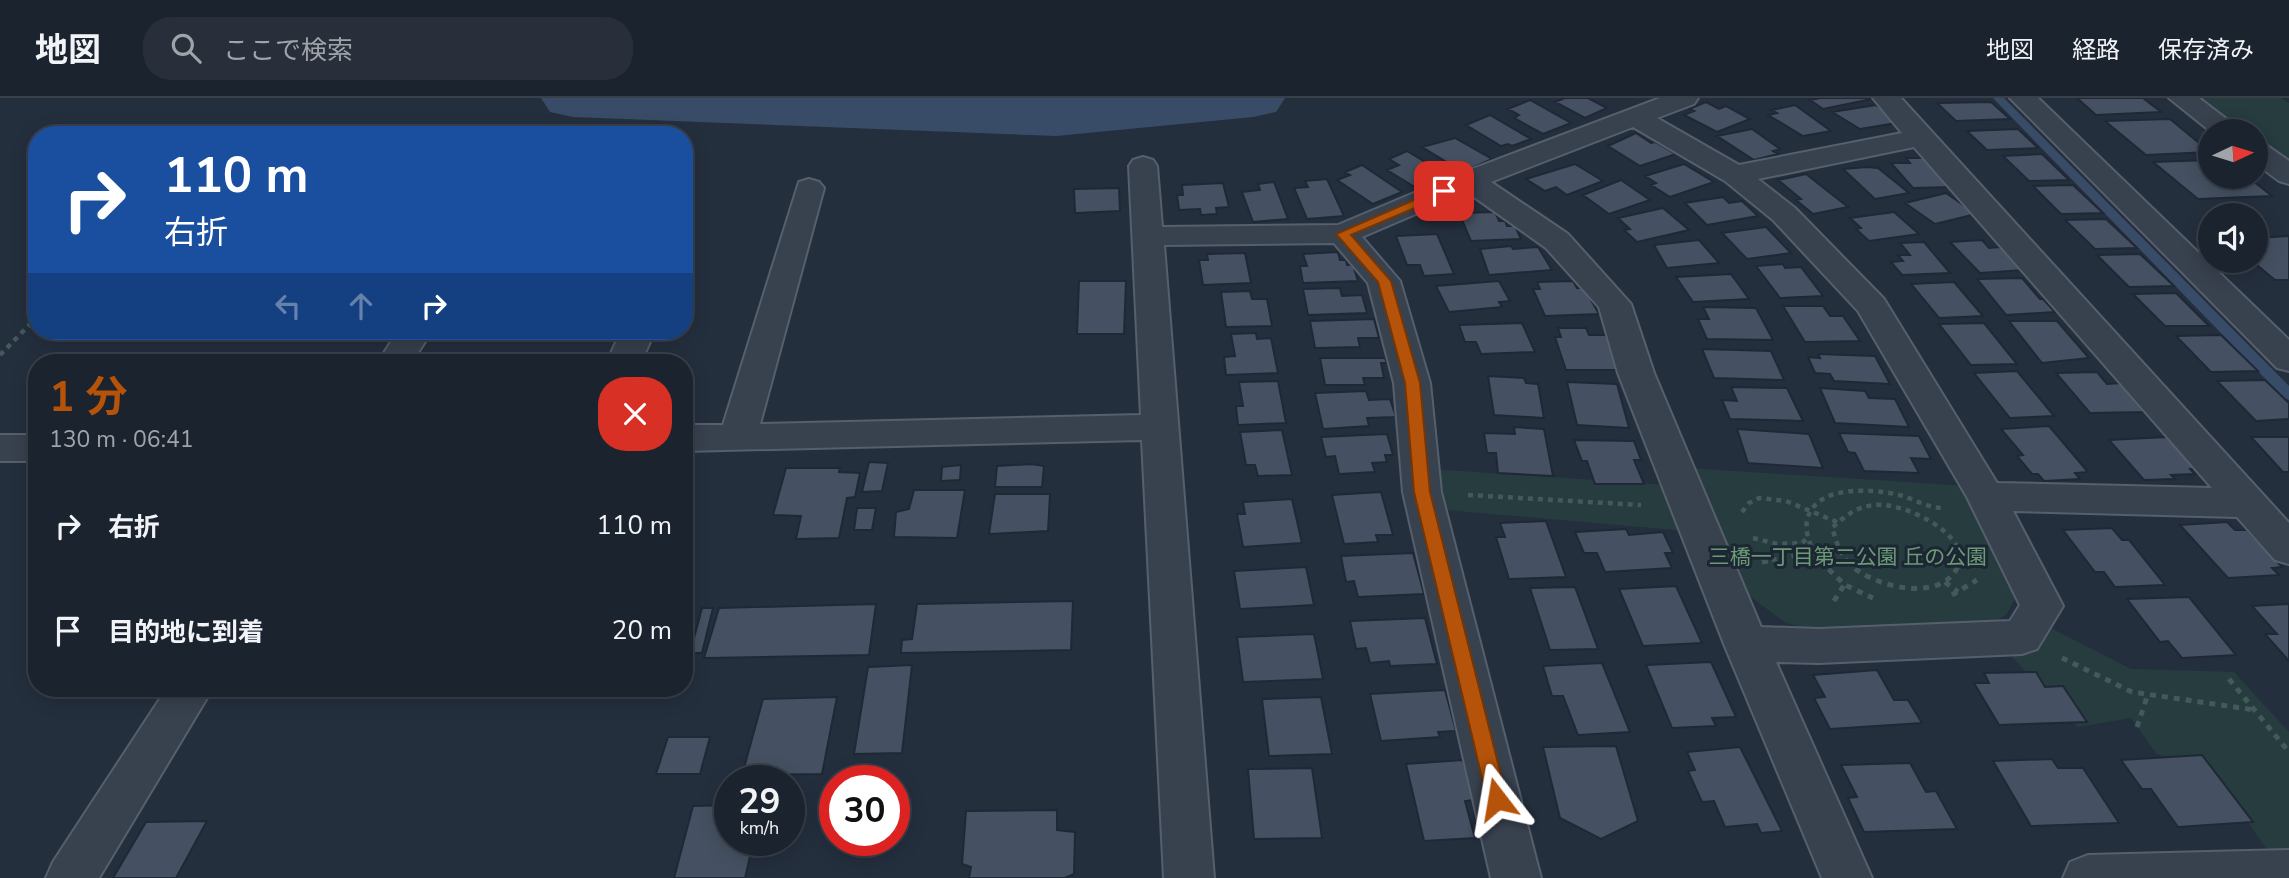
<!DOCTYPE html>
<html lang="ja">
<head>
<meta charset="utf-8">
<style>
	body { margin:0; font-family:"Nunito Sans","Noto Sans JP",sans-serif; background:#282f3a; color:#f1f3f6; height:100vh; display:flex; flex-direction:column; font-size:26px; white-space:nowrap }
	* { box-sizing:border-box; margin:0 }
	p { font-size:23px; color:#a0a4aa }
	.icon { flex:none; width:38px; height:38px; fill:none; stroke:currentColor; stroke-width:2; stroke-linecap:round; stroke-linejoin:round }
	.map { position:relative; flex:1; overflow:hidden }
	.drawer { position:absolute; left:28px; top:256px; width:665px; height:343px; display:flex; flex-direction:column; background:#1b232e; border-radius:28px; box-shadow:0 4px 18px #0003,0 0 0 2px #39404a }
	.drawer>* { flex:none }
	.top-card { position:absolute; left:28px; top:28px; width:665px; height:214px; border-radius:28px; box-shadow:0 4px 18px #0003,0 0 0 2px #39404a; background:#1a4fa0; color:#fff; overflow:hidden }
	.needle { width:46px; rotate:86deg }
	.buttons { position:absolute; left:2198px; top:21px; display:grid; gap:14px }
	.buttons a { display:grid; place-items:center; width:70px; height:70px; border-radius:50%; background:#1b232e; box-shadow:0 4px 18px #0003,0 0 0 2px #39404a; font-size:35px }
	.speed { position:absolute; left:714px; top:667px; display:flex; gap:14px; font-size:35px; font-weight:700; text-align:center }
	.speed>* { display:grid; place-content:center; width:91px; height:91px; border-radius:50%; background:#1b232e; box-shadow:0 4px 18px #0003,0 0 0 2px #39404a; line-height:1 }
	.speed small { font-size:18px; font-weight:400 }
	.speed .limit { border:10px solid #d22; background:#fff; color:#111 }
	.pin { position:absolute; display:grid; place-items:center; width:60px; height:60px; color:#fff; margin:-30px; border-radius:14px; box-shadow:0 4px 10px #0006 }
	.me { position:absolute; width:77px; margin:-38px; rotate:346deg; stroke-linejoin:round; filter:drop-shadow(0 0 5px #0008) }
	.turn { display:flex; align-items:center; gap:24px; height:147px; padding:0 21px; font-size:32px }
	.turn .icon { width:91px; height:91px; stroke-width:2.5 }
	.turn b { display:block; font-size:49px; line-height:60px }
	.lanes { display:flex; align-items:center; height:66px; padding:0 21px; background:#0003; justify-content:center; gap:35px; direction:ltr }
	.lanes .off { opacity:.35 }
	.round { display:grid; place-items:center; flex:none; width:74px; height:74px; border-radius:28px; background:#282f3a }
	.headline { display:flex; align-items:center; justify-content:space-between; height:119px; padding:0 21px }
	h1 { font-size:42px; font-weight:700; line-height:52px; color:#b45309 }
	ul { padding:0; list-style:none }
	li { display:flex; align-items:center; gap:21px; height:105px; padding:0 21px }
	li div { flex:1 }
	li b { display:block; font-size:26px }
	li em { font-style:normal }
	header { display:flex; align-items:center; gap:42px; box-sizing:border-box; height:98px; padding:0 35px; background:#1b232e; border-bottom:2px solid #39404a }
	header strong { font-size:33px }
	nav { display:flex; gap:38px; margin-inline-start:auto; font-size:24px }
	.search { width:490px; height:63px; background:#282f3a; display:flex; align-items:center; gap:18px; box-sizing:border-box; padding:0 24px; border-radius:28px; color:#a0a4aa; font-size:26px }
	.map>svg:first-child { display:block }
	.green { fill:#263c3f }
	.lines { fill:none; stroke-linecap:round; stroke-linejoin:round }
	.stream { fill:#394c67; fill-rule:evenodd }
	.river { fill:#394c67; fill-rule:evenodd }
	.building { fill:#455162; stroke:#1f2835; stroke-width:2 }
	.minor-casing { stroke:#565f6c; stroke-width:4 }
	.tertiary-casing { stroke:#565f6c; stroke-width:4 }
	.path-far1 { stroke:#44595c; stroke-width:4.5; stroke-dasharray:5 5; stroke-linecap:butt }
	.path { stroke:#44595c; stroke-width:5; stroke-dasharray:6 6; stroke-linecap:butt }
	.minor { fill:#38414e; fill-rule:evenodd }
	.tertiary { fill:#38414e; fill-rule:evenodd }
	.route { fill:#b45309; stroke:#753606; stroke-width:2 }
	.labels { text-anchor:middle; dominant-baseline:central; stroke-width:6; stroke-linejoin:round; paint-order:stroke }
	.park-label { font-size:21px; fill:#6b9a76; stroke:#1d2633 }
</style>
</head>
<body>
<header>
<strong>地図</strong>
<div class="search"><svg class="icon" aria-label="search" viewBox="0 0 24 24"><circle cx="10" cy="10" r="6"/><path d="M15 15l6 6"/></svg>ここで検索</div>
<nav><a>地図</a><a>経路</a><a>保存済み</a></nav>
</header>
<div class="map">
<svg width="2289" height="780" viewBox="0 0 2289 780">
	<rect width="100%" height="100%" fill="#242f3e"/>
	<path class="green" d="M2189,0H2281L2289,5V71L2256,47V33H2236Z
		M1686,370L1968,388L2021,490L2006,517L1983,530L1836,537L1786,525L1734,487Z
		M1430,371L1668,387L1687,433L1435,411Z
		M2051,530L2131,571L2234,574L2289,634V771L2281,772L2227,694L2156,655L2131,620L2078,629L2012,559Z"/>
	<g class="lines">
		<path class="stream" d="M1993,0H2004L2289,288V302L2284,300Z"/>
		<path class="river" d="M541,0H1285L1276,14L1253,19L1056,38L573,19L550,14Z"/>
	</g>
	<path class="building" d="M1565,0H1588L1607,10L1585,20L1555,4Z
		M1820,0H1869L1872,1L1823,11L1810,2Z
		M2077,0H2143L2161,14L2096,17Z
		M1530,2L1571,25L1543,36L1514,20L1519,17L1508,11Z
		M1706,4L1719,11L1726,8L1750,21L1717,34L1684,17L1694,13L1689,11Z
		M1991,4L2010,21L1956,23L1937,5Z
		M1795,7L1831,33L1803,38L1768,17L1777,15L1772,12Z
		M1876,7L1894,19L1890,20L1896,25L1860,31L1832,14Z
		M1490,17L1531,41L1512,48L1508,46L1501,48L1466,27Z
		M2170,21L2210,54L2146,57L2105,23Z
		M1752,31L1780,51L1773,53L1778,56L1754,62L1717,38Z
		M2018,31L2038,50L1987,52L1967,33Z
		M1636,35L1651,45L1655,44L1676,56L1640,68L1608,48Z
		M1455,40L1492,61L1463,74L1422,49Z
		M1407,53L1448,78L1418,91L1387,72L1399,67L1389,61Z
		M2042,56L2069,82L2029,83L2003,58Z
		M1906,60H1925L1952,89L1913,90L1891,65H1910Z
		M2210,62V79H2248L2272,98L2198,101L2153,64Z
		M1575,66L1603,83L1567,97L1556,89L1545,93L1526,81Z
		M1684,66L1714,84L1670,99L1651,87L1656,85L1645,78Z
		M1362,67L1402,94L1373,106L1337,82L1350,77L1345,74Z
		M1867,69L1878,70L1909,95L1875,101L1843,71Z
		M1806,76L1848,109L1813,116L1796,102L1801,101L1778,82Z
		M1327,81L1344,118L1307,121L1294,90L1308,89L1305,83Z
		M1621,82L1650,102L1609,116L1583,97Z
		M1274,84L1288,121L1253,124L1242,94L1260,92L1258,86Z
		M1223,85L1229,109L1216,110L1217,116L1201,117L1200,111L1179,112L1177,97H1183L1182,87Z
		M2073,87L2103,115L2061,116L2033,88Z
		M1119,90L1120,113L1075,115L1074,91Z
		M1946,95L1976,116L1935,126L1905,105Z
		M1723,99L1729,105L1742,103L1758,118L1707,127L1685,105Z
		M1663,110L1689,132L1637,144L1624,132L1630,131L1618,120Z
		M1495,114L1499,123H1505L1507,128H1515L1521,141L1471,143L1459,115Z
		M1894,114L1919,136L1869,143L1856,131L1861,130L1850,120Z
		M2106,121L2137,150L2095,151L2065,122Z
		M1766,129L1791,155L1747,161L1722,135Z
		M1437,136L1454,176L1424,178L1420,167H1407L1396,138Z
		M2289,138V182H2275L2252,163H2256V140Z
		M1699,142L1719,165L1667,170L1654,147Z
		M1982,142L1989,150L2001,149L2024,172L1980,175L1950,144Z
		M1924,144L1950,175L1902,177L1891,164L1903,163L1898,157H1910L1900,145Z
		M1511,148L1513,151L1538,149L1552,172L1489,177L1480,151Z
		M1338,154L1340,162H1346L1347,167H1353L1358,183L1303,185L1300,168H1307L1303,156Z
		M1245,155L1251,185L1203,187L1199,162H1208L1207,156Z
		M2140,156L2174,188L2129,189L2097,157Z
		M1783,166L1785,170L1801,169L1823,198L1780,200L1756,168Z
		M1731,176L1749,201L1693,204L1676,179Z
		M2022,180L2040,201H2043L2055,214L2006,217L1977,181Z
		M1079,183H1126L1124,236H1077Z
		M1499,183L1510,203L1499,204L1502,209L1449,214L1436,188Z
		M1573,183L1577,190H1584L1599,216L1545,218L1533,191H1540L1537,184Z
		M1954,184L1983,218L1939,220L1911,186Z
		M1340,190L1342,198L1362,197L1367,215L1308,217L1303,191Z
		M1250,193L1252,201H1267L1272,228L1226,229L1221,194Z
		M2176,195L2209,228H2165L2133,196Z
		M1783,208H1823L1830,218H1843L1860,243L1805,244Z
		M1703,209L1756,210L1773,242L1707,241L1698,221H1709Z
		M1374,221L1379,240H1358L1360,249L1315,250L1310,223Z
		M2009,223H2057L2089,260L2042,265Z
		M1522,225L1535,254L1481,256L1476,244H1465L1459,227Z
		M1984,225L2017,266L1971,267L1939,226Z
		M1558,230H1586L1589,237H1606L1619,272H1566L1555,239H1561Z
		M1256,235L1257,241L1271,240L1278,275L1226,277L1224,259L1235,258L1231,236Z
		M2221,237L2258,273L2211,274L2176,238Z
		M1702,251L1771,253L1784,282L1714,280Z
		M1818,256L1875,258L1890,286L1834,283L1830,276L1815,275L1808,259L1820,260Z
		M1320,260H1385L1387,265H1381L1384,280H1363L1365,287H1325Z
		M2017,273L2054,318L2010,320L1974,275Z
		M2097,274L2107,286L2122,285L2147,314L2090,315L2056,275Z
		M1488,278L1524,280L1526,285L1538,286L1544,320L1494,317Z
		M2265,282L2289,305V321L2256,323L2217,283Z
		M1278,283L1286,325L1238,327L1236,308H1243L1239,284Z
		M1567,284L1617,286L1629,330L1577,327Z
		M1731,289L1787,290L1803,323L1730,321L1722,302L1737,303Z
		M1820,290L1865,293L1869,300L1895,301L1909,329L1835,325Z
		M1366,293L1369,302L1390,301L1396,319L1367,320L1369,328L1323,331L1315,295Z
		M2049,328L2088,374L2075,375L2080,381L2044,383L2038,376H2032L2017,358L2023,357L2001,331Z
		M1514,329L1544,331L1553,378L1498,375L1496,355H1487L1484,335L1515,336Z
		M1737,331L1809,336L1823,370L1748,365Z
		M1282,332L1292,377L1258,378L1255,367H1246L1240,334Z
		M1839,335L1919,338L1931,361L1911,360L1919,375L1864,373L1855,355L1848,354Z
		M1387,336L1393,357H1385L1387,364L1372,365L1375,374L1339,376L1335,358L1326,359L1321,339Z
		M2167,339L2195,370L2190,371L2195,376L2171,377L2175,381L2144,382L2109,342Z
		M2251,339H2289V374H2283Z
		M1574,342L1634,343L1641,362H1634L1644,386H1595L1587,363H1582Z
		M869,364L888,365L882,393L862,394Z
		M1031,366L1044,368L1042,389H995L997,368Z
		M961,367L960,382L941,383L942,369Z
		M786,370H840L839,374L860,375L855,399L847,400L839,440L796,441L801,418L773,417Z
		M914,392H965L957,440L894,439L896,414L909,411Z
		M1381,394L1393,437H1376L1378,444L1344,446L1332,397Z
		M995,396H1050L1048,433L989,436Z
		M1292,401L1302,445L1243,449L1237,416H1245L1243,404Z
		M857,410H876L872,432H854Z
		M1546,423L1566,479L1509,481L1496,439H1505L1500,425Z
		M2227,424L2235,432H2247L2282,469L2272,470L2279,477L2228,480L2180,427Z
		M2112,430L2122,442H2129L2165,487L2115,489L2104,474H2095L2063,432Z
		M1626,431L1629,437L1663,434L1673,455H1665L1672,470L1605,474L1597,455H1584L1575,434Z
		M1413,455L1424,496L1358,499L1354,483L1346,484L1341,458Z
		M1306,469L1314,507L1240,511L1234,473Z
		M1676,488L1702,545L1643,548L1619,491Z
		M1575,489L1598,551L1550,552L1530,490Z
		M2189,499L2236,557L2182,560L2168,543L2160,544L2127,501Z
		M1073,503L1071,552L901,555L902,542L912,541L917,506Z
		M876,506L869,557L704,560L719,510Z
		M2289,506V563L2265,536H2277L2252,508Z
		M702,510H713L702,555H690Z
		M1425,520L1437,566L1390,568L1389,563L1370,565L1366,550L1356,551L1350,523Z
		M1314,536L1323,581L1243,584L1237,539Z
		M1711,564L1736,619L1712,620L1716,628L1672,630L1646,567Z
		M1602,565L1630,634L1578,637L1563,598H1552L1543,568Z
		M912,567L902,655L854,656L868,569Z
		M1877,572L1894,602H1908L1922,625L1830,631L1814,600L1825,599L1813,577Z
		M2036,574L2045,589L2063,588L2087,624L1999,627L1974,585H1989L1984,575Z
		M1445,592L1456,633L1438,634L1440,639L1381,643L1370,596Z
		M837,599L822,676L742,677L763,601Z
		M1321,599L1332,656L1269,658L1262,601Z
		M668,639H710L700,676H656Z
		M1616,648L1638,723L1601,741L1560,720L1543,649Z
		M1740,649L1782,733L1761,735L1757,726L1725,729L1714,703L1702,704L1688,673L1695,672L1687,654Z
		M2202,657L2253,724L2178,729L2151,691H2142L2121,662Z
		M2052,661L2058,670H2083L2119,725L2031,728L1993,663Z
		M1463,662L1474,702L1465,703L1475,740L1424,743L1406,666Z
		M1910,665L1926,694L1936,693L1957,731L1864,734L1848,700L1857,699L1841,667Z
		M1312,670L1322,740L1254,741L1248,671Z
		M730,707V742H754L745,780H674L693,708Z
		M1057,712V732L1075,734L1074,776L1065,780H969L971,769L962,766L966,713Z
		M207,723L176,780H113L146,724Z"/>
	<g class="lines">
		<defs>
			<path id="minor" d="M1660,0H1698L1694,6L1657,20L1739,67L1902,35L1873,0H1901L2289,425V466L2275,462L2237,419L2013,413L2063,508L2037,551L2022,556L1819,565L1776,564L1872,780H1822L1724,546L1618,275L1599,209L1546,150L1467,94L1362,139L1400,183L1430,285L1441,394L1541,780H1491L1403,394L1394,285L1368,185L1334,145L1164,147L1214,780H1164L1142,342L684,353V327H723L799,84L809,81L819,84L824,90L760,326L1141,317L1129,68L1133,62L1143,59L1153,62L1157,68L1162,129L1338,127L1459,76ZM1633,29L1725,83L1773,122L1858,213L1967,399L2020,507L2010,523L1819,531L1761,529L1654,275L1631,206L1568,136L1491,84ZM1914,49L2212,390L1997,385L1884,201L1795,110L1758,81Z
				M2010,0H2038L2289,242V273L2277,270Z
				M2169,0H2199L2242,33H2210Z
				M2256,45L2266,47L2289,63V86L2279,83L2256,66Z
				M398,233H432L412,264H378Z
				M621,233H655L641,264H607Z
				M0,337H37V363H0Z
				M167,590H213L99,780H46L53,764Z"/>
			<path id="tertiary" d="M2289,752V780H2063L2070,764L2088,757Z"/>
		</defs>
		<use href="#minor" class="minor-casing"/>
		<use href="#tertiary" class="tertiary-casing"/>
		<path class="path-far1" d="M0,257L37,219
			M1468,397L1641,407
			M1742,414L1749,405L1759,400L1786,403L1837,424
			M1753,440L1777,446L1802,445L1808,439
			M1762,464L1814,454
			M1821,465C1811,452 1801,430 1810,414C1824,388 1870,391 1895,396C1911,399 1924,409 1941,410
			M1848,465L1839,451L1832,430C1845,418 1856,409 1874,407C1899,403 1967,433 1959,465"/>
		<path class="path" d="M1820,463L1845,487L1873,500
			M1846,463C1871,490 1947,508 1960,463
			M1762,464L1768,463
			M1945,484L1958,494
			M1952,497L1977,482
			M1834,503L1844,487
			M2062,560L2132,594L2255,612
			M2229,581L2289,654
			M2137,629L2148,596"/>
		<use href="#minor" class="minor"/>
		<use href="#tertiary" class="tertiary"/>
	</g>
	<path class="route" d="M1444,89L1450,93L1448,96L1351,137L1391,183L1420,285L1430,394L1507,701L1504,707L1497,710L1490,707L1487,701L1414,394L1405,285L1378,184L1336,136Z"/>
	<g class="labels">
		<g class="park-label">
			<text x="1848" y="459">三橋一丁目第二公園 丘の公園</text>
		</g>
	</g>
</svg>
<div class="buttons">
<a><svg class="needle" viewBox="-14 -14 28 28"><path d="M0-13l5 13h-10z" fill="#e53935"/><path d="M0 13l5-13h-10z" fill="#a0a4aa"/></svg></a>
<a><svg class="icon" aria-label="sound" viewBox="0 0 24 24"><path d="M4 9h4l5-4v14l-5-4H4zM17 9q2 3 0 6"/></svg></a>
</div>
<div class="speed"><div>29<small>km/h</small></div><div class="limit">30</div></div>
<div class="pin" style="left:1444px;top:93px;background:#d93025"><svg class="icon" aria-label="arrive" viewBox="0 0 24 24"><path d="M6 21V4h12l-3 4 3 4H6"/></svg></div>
<svg class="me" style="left:1497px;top:701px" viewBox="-20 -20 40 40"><path d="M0-17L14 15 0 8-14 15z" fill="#b45309" stroke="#fff" stroke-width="4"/></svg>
<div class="top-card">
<div class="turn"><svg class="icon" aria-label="right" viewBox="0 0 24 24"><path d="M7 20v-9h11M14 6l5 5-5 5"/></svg><div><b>110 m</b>右折</div></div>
<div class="lanes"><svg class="icon off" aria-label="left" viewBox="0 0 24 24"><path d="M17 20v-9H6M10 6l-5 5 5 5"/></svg><svg class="icon off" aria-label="ahead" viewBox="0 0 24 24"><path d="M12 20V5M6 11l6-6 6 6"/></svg><svg class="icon" aria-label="right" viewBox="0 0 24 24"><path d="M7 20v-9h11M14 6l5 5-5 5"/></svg></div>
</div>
<section class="drawer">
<div class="headline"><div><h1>1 分</h1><p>130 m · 06:41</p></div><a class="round" style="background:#d93025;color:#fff"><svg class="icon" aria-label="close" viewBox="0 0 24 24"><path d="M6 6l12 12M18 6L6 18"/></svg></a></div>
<ul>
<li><svg class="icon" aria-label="right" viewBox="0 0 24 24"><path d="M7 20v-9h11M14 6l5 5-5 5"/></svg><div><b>右折</b></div><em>110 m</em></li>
<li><svg class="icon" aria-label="arrive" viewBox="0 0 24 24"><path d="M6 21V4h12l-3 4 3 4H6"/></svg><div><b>目的地に到着</b></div><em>20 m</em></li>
</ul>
</section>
</div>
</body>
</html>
